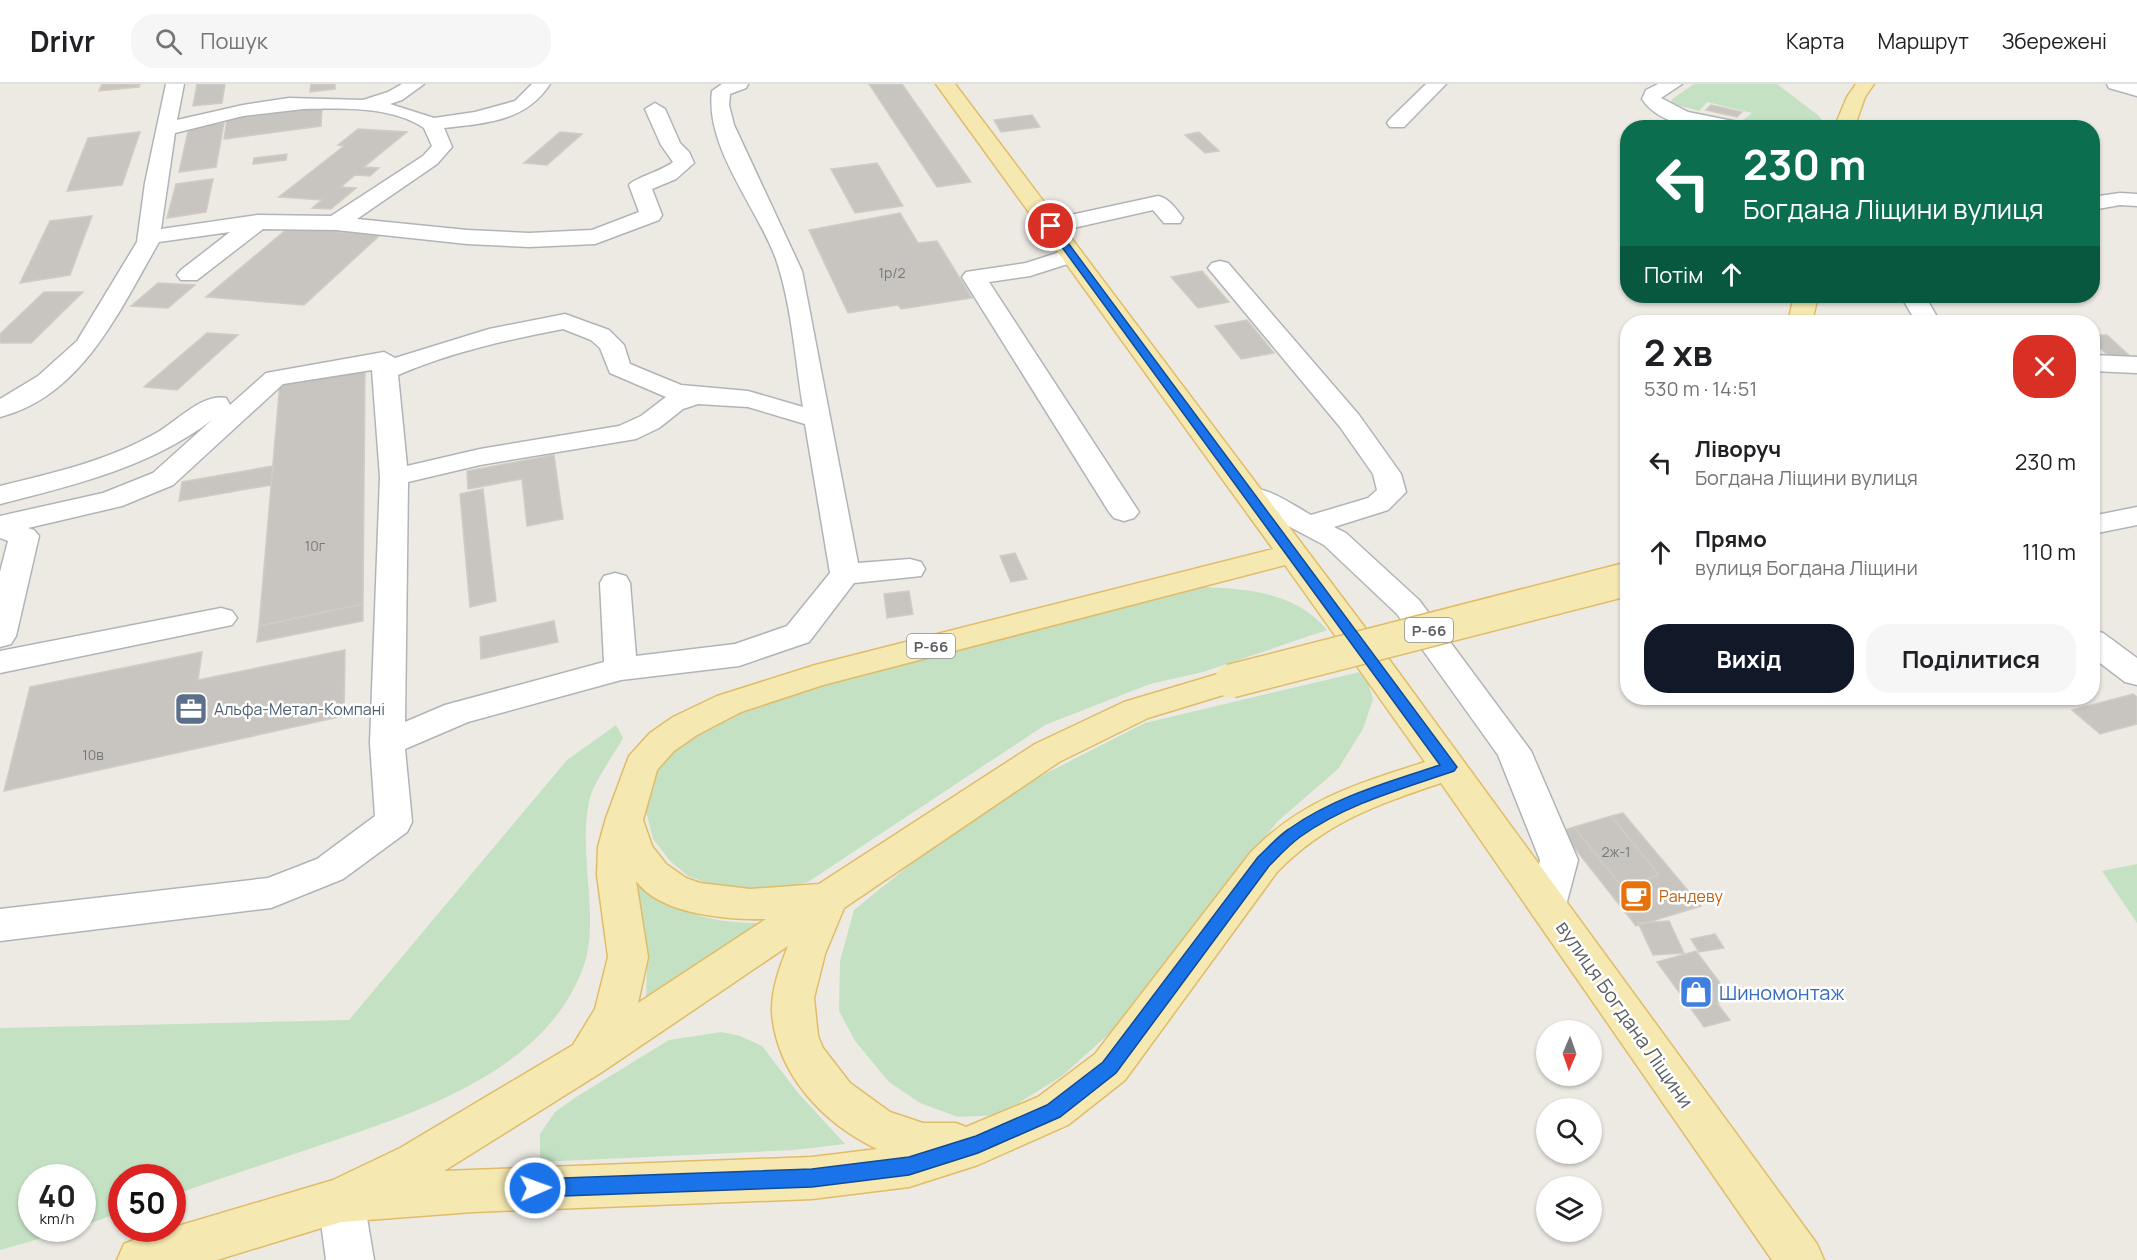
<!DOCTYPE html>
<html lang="uk">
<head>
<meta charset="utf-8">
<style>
	body { margin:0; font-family:Manrope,sans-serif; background:#f6f6f6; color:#202124; height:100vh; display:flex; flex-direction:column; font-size:22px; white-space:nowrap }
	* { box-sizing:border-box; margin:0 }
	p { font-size:20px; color:#757577 }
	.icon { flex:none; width:33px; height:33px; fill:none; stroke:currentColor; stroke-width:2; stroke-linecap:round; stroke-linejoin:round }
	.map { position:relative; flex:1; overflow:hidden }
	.panel { position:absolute; left:1620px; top:231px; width:480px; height:390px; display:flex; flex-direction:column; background:#fff; border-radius:24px; box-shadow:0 2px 4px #0004 }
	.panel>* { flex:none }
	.banner { position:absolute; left:1620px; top:36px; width:480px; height:183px; border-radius:24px; box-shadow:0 2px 4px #0004; background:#0b6e4f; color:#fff; overflow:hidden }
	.needle { width:39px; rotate:182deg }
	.fabs { position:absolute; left:1536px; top:936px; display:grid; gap:12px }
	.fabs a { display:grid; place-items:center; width:66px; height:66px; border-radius:50%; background:#fff; box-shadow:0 2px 4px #0004; font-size:30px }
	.speed { position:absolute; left:18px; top:1080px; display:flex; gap:12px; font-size:30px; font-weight:700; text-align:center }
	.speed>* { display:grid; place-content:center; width:78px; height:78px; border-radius:50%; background:#fff; box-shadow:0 2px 4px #0004; line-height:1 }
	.speed small { font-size:15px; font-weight:400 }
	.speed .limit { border:9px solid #d22; background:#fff; color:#111 }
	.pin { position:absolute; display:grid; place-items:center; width:51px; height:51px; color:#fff; margin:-26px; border:3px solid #fff; border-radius:50%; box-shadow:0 2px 6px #0007 }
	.me { position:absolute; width:66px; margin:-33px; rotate:88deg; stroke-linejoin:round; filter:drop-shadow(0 0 4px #0008) }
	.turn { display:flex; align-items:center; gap:21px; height:126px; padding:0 24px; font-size:27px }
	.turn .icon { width:78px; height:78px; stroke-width:2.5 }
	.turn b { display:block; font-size:42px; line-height:51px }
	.then { display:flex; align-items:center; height:57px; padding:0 24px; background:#0003; gap:12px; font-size:22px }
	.round { display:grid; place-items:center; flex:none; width:63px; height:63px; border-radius:24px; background:#f6f6f6 }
	.overview { display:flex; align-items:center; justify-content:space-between; height:102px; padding:0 24px }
	h1 { font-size:36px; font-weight:700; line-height:45px }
	.button { display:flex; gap:12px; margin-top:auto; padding:12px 24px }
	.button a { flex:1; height:69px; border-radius:24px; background:#111827; color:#fff; font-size:24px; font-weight:700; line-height:69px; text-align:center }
	.button a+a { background:#f6f6f6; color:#202124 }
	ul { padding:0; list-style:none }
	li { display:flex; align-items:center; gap:18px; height:90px; padding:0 24px }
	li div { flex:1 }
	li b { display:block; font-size:22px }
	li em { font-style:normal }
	header { display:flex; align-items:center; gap:36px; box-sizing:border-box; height:84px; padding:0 30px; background:#fff; border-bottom:2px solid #e0e0e0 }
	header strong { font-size:28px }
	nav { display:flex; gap:33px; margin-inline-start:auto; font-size:21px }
	.search { width:420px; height:54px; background:#f6f6f6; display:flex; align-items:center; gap:15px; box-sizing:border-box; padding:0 21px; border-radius:24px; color:#757577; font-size:22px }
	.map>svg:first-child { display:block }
	.green { fill:#c4e1c3 }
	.building { fill:#c8c5c0; stroke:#d1ccc3; stroke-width:1.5 }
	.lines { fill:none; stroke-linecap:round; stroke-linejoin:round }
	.minor-casing { stroke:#b1b4b7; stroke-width:3 }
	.major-casing { stroke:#e0bc69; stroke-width:3 }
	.minor { fill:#fff; fill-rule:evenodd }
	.major { fill:#f5e8b0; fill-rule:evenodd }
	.major-bridge-casing { stroke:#e0bc69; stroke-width:36; stroke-linecap:butt }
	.major-bridge { stroke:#f5e8b0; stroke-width:33 }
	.route { fill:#1a73e8; stroke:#114b97; stroke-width:1.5 }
	.labels { text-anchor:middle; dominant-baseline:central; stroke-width:5; stroke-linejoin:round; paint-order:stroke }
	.number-label { font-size:14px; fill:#77787a }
	.shield { fill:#fff; stroke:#8d8f92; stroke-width:1.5 }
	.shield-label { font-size:15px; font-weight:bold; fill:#5c5f63 }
	.service-label { font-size:16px; fill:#4e5e75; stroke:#fff; text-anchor:start }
	.food-label { font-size:16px; fill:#c56008; stroke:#fff; text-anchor:start }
	.near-shop-label { font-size:20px; fill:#366cbe; stroke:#fff; text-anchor:start }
	.near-street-label { font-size:20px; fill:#5c5f63; stroke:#fff }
</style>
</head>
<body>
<header>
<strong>Drivr</strong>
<div class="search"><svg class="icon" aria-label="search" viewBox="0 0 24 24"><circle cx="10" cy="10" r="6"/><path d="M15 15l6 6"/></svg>Пошук</div>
<nav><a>Карта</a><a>Маршрут</a><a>Збережені</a></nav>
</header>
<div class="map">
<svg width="2137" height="1176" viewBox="0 0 2137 1176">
	<rect width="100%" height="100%" fill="#edeae4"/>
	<path class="green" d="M1694,0H1777L1819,32L1827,43H1768L1743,36L1752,29L1707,18L1699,27L1673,20L1671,16Z
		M1205,503C1250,505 1297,509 1327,546L1203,588L1150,600L1045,641L808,798L791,802L756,805L720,804L688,792L670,777L653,755L646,727L644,695L675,655L812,596Z
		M1364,587L1373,615L1363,645L1338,685L1277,738L1110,949L1062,992L999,1031L958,1033L920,1019L889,998L855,957L839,927L840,877L854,826L938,758L1025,700L1145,639Z
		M616,641L623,654C614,671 592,700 589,718C578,769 600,834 584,881C547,989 412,1030 315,1063C267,1079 220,1095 173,1111L172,1094H122L121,1128L83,1142L82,1094H32V1144L74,1145L0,1166V944L349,936L567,676Z
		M2137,780V839L2102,787Z
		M629,787C677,830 706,840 770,839L646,919L647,878Z
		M722,948L740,952L762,962L799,1010L845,1060L794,1066L540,1078V1050L555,1028L576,1013L669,956Z"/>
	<path class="building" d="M102,0H140L139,3L99,7Z
		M197,0H225L222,19L193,22Z
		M311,0H335V5L310,8Z
		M869,0H902L971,98L937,103Z
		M1711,21L1742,28L1737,33L1706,26Z
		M322,23L321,42L224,55L227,35Z
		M1032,31L1040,43L1001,48L994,36Z
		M224,39L216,83L179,88L189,43Z
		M358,45L407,48L364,83L379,84L370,92L355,91L341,103L356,104L331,125L312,124L322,116L279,113L344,62L338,61Z
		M140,48L122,101L67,107L88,54Z
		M560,48L582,50L547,81L524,79Z
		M1199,48L1219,67L1205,69L1185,51Z
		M287,70L286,76L253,80L254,74Z
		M877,79L903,122L855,129L831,85Z
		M213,95L206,128L167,134L176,100Z
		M900,129L918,159L937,157L972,214L901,225L898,221L848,229L809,146Z
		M92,132L70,191L20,199L50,137Z
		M288,144L380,151L304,221L206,213Z
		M1202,187L1229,218L1198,224L1171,193Z
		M158,199L195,201L168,224L131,222Z
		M44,208H83L31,259H0V250Z
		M1247,236L1274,269L1241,275L1215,242Z
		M207,249L238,251L177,306L144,303Z
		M2092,251H2107L2131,273H2110L2092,257Z
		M365,284L363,520L259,542L280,298Z
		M554,371L563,435L527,442L522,395L468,405L467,387Z
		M273,382L271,401L179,417L182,398Z
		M483,405L496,517L470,523L460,410Z
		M1015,469L1027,495L1011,498L1000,472Z
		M909,507L913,530L887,534L884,510Z
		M363,520V537L257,558L259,542Z
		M554,537L558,558L481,575L480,553Z
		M345,566L344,632L4,707L30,603L202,568L198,596Z
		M2133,610L2137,613V640L2100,650L2072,626Z
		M1623,729L1701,822L1636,842L1561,747L1574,743L1622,803L1659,791L1611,732Z
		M1611,732L1659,791L1622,803L1574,743Z
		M1669,837L1684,869L1653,871L1638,839Z
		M1715,850L1724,864L1699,868L1691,855Z
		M1696,867L1732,915L1692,926L1657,878Z
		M1717,919L1730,936L1704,943L1692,926Z"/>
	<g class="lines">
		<defs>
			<path id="minor" d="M166,0H184L177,36L243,21L289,14L363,16L388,8L402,0H424L402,16L390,20L434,34L475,28L515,17L532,0H550C525,38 486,39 444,44L452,63L437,80L357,135L467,146L529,149L592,146L639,128L629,101C634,94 662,87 673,78L661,61L645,25L655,19L665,25L680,59L689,68L694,79L676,95L652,105L662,131L659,136L595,160L529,163L467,160L336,146L263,145L197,196H181L177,191L181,186L230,148L159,158C120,225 83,312 0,333V315L38,292L77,257L137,158L145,99ZM303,25C341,24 392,22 424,44L432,62L423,72L331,132L257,131L161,145L175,49L243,32Z
				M722,0H748L746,4L730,10L729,21L734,41L802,187L858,479L910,475L921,478L925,485L921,492L854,499L809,558L739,582L621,596L468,638L405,665L412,738L407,748L343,795L271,824L0,857V825L268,794L317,775L375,732L370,659L380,393L372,286L283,300L173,401L122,422L28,444L34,446L39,452L16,552L11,560L0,563V488L8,457L0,454V432L103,409L153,389L212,336C150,383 75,401 0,420V402C54,389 110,376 158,348C178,336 203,309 226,314L230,321L266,289L384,268L395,274L489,245L565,230L609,246L624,261L630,280L681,301L748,307L803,323C795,275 792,222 776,175C757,123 705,64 712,7ZM563,245L591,256L600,264L610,289L666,313L641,332L619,342L480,365L407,382L398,291C451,268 506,256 563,245ZM698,320L748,323L805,340L830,489L787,542L735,560L636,572L630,499L626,492L615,489L604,492L600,499L604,578L445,621L405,638L408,398L480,381L636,355L659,344L683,325Z
				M1426,0H1446L1404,43H1390L1387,39L1390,35Z
				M1658,0H1682L1661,14L1688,28L1748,40L1750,44C1716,44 1664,48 1642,15L1646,6Z
				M2107,0H2137V12L2109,4Z
				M2120,109L2137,110V122L2120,121L2092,126V113Z
				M1158,112C1169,114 1176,125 1183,134L1180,139H1164L1153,126L1051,149L1043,147L1040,142L1043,137Z
				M1072,164L1080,166L1083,171L1080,176L1030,192L989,198L1139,428L1134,434L1124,437L1114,434L1109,428L962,193L966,188L1026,179Z
				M1220,177L1228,179L1359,331L1401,390L1406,408L1388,426L1334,443L1346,449L1419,516L1531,667L1578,776L1566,821L1561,832L1547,836L1533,832L1528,821L1540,776L1498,671L1397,530L1324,461L1241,417L1237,411L1241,405C1264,399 1291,420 1311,431L1368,414L1377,406L1373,390L1340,343L1208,184L1212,179Z
				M1901,212H1925L1940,238H1916Z
				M2092,271L2137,273V289L2092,287Z
				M2137,423V441L2092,450V432Z
				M221,524L232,527L237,534L232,541L0,589V567Z
				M2092,546L2103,549L2137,574V601L2125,598L2092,573Z
				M341,1094L357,1101L364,1116L374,1176H326L318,1116L325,1101Z"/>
			<path id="major" d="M936,0H955L1391,578L1817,1160L1824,1176H1772L1441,699C1376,721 1326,738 1277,788L1125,996L1068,1041L978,1081L909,1103L812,1115L473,1128L341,1138L217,1176H117L124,1160L141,1153L333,1096L400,1064L573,961L595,925L608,873L597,791L598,763L606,734L629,672L650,649L673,633L717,612L815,581L1273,465ZM1285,481L1425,678C1357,700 1303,715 1251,768L1095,970L1038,1013L966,1043L956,1039H923L890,1028L850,999L823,964L818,952L814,914L825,870L844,824L1059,678L1148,634L1243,605L1248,597L1243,589L1231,586L1124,618L1035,660L819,800L750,805L700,799L686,794L666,780L652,762L643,736L657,686L674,667L697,651L741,628L823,601ZM636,797C661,831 728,836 766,835L638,919L648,873ZM788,862C780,882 771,906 772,929C777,991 823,1039 877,1065L812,1073L444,1087L602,988Z
				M1856,0H1874L1865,13L1854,44H1834L1847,13Z
				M1794,212H1818L1812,238H1788Z"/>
		</defs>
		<use href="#minor" class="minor-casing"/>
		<use href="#major" class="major-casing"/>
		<use href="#minor" class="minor"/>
		<use href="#major" class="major"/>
		<defs>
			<path id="major-bridge" d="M1231,597L1628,495"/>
		</defs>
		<use href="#major-bridge" class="major-bridge-casing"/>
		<use href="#major-bridge" class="major-bridge"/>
	</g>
	<path class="route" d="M1051,139L1054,140L1457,683L1454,687C1402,705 1346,720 1300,753C1289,761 1279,772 1269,782L1116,989L1060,1033L978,1069L909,1091L812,1103L535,1113L529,1110L526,1104L529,1097L535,1095L812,1085L909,1073L976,1052L1047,1021L1103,978L1258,773C1268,764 1278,752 1289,745C1334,713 1388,698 1440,681L1048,144V140Z"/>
	<defs>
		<symbol id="office-square" viewBox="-11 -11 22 22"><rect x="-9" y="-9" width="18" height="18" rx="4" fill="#5c6f8a" stroke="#fff"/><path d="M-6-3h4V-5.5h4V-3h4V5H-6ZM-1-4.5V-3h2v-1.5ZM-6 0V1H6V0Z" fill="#fff"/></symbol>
		<symbol id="cafe-square" viewBox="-11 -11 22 22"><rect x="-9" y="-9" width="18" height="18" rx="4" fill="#e8710a" stroke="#fff"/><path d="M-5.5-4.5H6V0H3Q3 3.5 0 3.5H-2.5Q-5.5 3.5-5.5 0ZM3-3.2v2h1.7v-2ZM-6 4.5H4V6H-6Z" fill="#fff"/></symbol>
		<symbol id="shop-square" viewBox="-11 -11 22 22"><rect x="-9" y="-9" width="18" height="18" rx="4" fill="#3f7fe0" stroke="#fff"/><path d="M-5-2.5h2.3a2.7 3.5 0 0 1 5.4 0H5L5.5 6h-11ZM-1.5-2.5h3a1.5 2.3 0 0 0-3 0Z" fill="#fff"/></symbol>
	</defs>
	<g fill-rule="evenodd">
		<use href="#office-square" x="172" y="606" width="38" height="38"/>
		<use href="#cafe-square" x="1617" y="793" width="38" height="38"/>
		<use href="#shop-square" x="1677" y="889" width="38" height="38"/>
	</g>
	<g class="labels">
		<g class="number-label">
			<text x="892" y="188">1р/2</text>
			<text x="315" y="461">10г</text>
			<text x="93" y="670">10в</text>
			<text x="1616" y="767">2ж-1</text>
		</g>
		<g class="shield">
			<rect x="1405" y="534" width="48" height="24" rx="4.5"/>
			<rect x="907" y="550" width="48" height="24" rx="4.5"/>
		</g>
		<g class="shield-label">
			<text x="1429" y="546">Р-66</text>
			<text x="931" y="562">Р-66</text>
		</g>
		<g class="service-label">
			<text x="214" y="625">Альфа-Метал-Компані</text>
		</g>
		<g class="food-label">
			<text x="1659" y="812">Рандеву</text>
		</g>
		<g class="near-shop-label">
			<text x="1719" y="908">Шиномонтаж</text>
		</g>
		<g class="near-street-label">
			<text transform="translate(1625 930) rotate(55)">вулиця Богдана Ліщини</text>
		</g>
	</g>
</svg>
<div class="fabs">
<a><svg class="needle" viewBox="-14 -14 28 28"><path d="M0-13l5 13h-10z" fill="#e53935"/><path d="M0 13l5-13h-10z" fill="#757577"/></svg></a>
<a><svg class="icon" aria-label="search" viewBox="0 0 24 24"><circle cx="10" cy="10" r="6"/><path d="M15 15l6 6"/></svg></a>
<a><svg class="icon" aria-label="layers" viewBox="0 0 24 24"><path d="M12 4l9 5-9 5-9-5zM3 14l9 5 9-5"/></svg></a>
</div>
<div class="speed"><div>40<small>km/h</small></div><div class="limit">50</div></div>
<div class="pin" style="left:1051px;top:142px;background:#d93025"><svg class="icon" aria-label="arrive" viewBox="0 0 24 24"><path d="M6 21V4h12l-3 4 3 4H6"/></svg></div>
<svg class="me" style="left:535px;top:1104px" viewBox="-20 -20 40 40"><circle r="17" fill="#1a73e8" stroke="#fff" stroke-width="3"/><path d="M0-11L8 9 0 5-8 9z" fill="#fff"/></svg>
<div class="banner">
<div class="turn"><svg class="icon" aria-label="left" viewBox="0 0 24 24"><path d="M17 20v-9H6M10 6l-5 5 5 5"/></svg><div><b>230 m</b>Богдана Ліщини вулиця</div></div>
<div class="then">Потім<svg class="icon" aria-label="ahead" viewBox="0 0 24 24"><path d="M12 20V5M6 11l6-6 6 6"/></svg></div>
</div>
<section class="panel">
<div class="overview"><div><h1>2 хв</h1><p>530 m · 14:51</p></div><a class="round" style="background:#d93025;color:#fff"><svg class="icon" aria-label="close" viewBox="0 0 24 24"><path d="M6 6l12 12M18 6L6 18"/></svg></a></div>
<ul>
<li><svg class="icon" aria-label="left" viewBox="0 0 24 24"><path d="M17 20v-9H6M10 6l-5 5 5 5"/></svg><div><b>Ліворуч</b><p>Богдана Ліщини вулиця</p></div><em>230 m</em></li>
<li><svg class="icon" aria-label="ahead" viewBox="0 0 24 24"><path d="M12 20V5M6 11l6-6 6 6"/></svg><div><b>Прямо</b><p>вулиця Богдана Ліщини</p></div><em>110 m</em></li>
</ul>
<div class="button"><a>Вихід</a><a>Поділитися</a></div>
</section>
</div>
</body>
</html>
